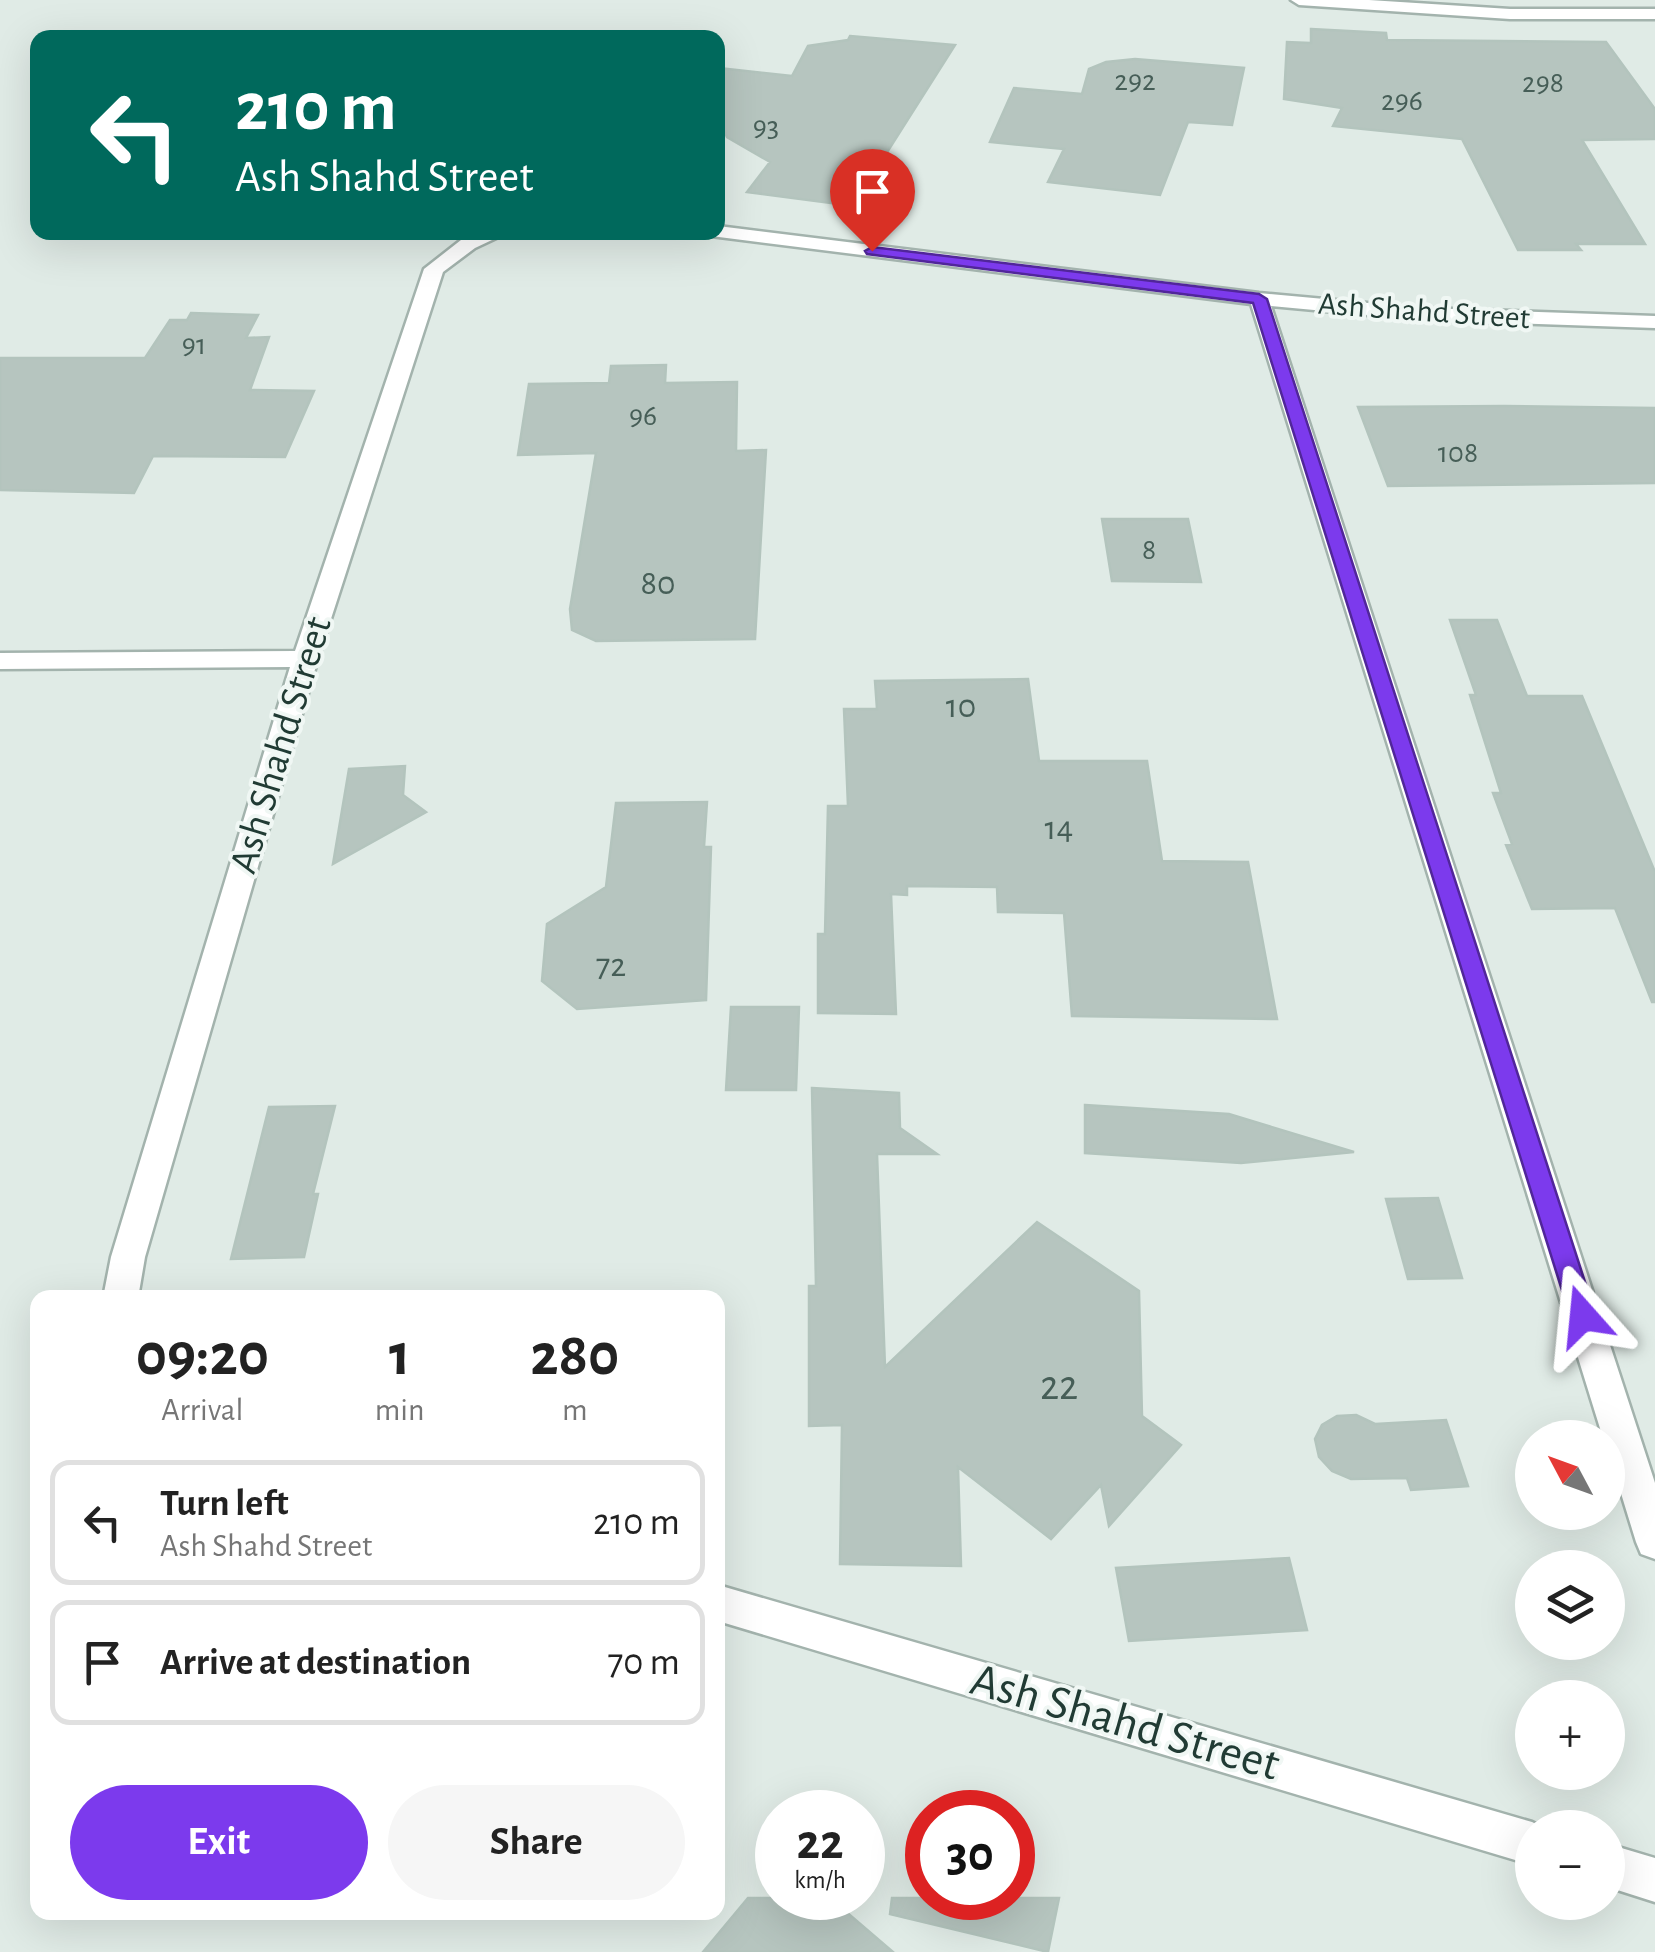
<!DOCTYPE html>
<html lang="en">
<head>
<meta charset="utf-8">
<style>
	body { margin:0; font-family:"Alegreya Sans",sans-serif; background:#f6f6f6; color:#222; height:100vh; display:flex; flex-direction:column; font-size:38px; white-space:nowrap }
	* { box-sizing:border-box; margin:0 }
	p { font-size:32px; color:#767676 }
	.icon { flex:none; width:55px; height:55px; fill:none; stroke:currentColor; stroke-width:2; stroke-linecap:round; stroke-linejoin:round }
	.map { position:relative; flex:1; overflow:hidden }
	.sheet { position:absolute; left:30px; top:1290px; width:695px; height:630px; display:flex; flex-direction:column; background:#fff; border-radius:20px; box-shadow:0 10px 40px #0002 }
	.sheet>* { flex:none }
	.top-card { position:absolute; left:30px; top:30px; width:695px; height:210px; border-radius:20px; box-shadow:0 10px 40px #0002; background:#00695c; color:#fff; overflow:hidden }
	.needle { width:65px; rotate:311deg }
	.fabs { position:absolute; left:1515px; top:1420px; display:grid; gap:20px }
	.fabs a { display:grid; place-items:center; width:110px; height:110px; border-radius:50%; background:#fff; box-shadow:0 10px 40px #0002; font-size:50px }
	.speed { position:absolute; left:755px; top:1790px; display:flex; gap:20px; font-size:50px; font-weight:700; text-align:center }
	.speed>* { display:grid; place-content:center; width:130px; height:130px; border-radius:50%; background:#fff; box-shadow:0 10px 40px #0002; line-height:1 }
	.speed small { font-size:25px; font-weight:400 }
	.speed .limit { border:15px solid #d22; background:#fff; color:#111 }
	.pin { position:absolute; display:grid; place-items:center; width:85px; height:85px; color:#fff; margin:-102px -42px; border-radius:50% 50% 50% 0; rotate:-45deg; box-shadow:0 0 10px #0007 }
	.pin .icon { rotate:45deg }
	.me { position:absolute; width:110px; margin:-55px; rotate:342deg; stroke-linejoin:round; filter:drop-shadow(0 0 8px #0008) }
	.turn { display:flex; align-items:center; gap:35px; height:210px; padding:0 40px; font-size:45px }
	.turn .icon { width:130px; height:130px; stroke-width:2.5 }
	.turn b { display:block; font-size:70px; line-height:85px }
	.eta { display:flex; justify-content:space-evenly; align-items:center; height:170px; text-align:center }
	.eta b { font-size:60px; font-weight:700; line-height:70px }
	.button { display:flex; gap:20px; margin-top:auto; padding:20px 40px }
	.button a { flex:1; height:115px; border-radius:60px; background:#7c3aed; color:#fff; font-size:40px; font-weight:700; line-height:115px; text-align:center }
	.button a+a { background:#f6f6f6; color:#222 }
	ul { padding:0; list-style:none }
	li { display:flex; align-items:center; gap:30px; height:125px; margin:0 20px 15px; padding:0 20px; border:5px solid #e0e0e0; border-radius:20px }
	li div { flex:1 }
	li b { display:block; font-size:38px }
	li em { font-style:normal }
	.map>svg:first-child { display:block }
	.building { fill:#b6c5bf; stroke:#b3c4bd; stroke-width:2.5 }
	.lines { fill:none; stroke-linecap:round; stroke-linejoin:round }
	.minor-casing { stroke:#a3b3ad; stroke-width:5 }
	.minor { fill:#fff; fill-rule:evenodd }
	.route { fill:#7c3aed; stroke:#51269a; stroke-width:2.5 }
	.labels { text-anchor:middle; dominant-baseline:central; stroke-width:8; stroke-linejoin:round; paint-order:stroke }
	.far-number-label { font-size:30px; fill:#465e57 }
	.far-street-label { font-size:32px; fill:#213b34; stroke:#f0f7f4 }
	.number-label { font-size:35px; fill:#465e57 }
	.street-label { font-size:40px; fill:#213b34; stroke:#f0f7f4 }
	.near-number-label { font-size:42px; fill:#465e57 }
	.near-street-label { font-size:48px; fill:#213b34; stroke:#f0f7f4 }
</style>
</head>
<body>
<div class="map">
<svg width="1655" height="1952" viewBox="0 0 1655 1952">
	<rect width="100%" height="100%" fill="#e0ebe6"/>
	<path class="building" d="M1311,29L1386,33L1387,40L1606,42L1655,109V139L1582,140L1645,244H1576L1581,250H1518L1462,139L1333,126L1342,108L1284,99L1287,42L1311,43Z
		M850,36L955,45L853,206L747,192L770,162L727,137L718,117V68L792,76L808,46L848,40Z
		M1135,59L1244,68L1232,125L1188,122L1160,195L1048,182L1064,149L990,142L1014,88L1082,94L1089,69L1106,62Z
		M191,313L258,315L246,338L269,337L250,390L314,391L285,457L153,456L134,493L0,490V358H145L170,320H187Z
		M666,365L665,383L737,382L736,451L766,450L755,639L596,641L572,630L570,609L596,453L518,455L529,384L609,383L611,366Z
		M1504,406L1655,408V483L1388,486L1358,407Z
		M1102,519H1188L1201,582L1112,581Z
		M1450,620H1497L1527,696H1582L1655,872V1002H1652L1615,908L1532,909L1506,845L1512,844L1493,793H1501L1470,695H1476Z
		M1028,679L1039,761H1147L1162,861L1248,862L1277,1019L1072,1016L1064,913L998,912L997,887L907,886V895L891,894L896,1014L818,1013V934H825L828,806H848L844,709H877L875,681Z
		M405,766L403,795L426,812L333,864L349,769Z
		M707,802L704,847H711L706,1000L577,1009L542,981L547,924L606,887L616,803Z
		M731,1007H799L796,1090H726Z
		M812,1088L899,1093L900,1128L937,1154H877L885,1367L1037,1222L1139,1291L1142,1416L1181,1445L1109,1526L1101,1485L1051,1539L958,1467L961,1566L840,1564L842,1425L809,1426V1286H816Z
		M1085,1105L1229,1114L1354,1152L1241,1163L1085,1153Z
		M335,1106L313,1194H318L304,1257L231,1259L269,1107Z
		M1438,1198L1462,1278L1408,1279L1386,1199Z
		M1356,1415L1375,1424L1446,1420L1468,1486L1411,1490L1407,1478L1351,1479L1332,1471L1319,1457L1315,1439L1322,1425L1337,1416Z
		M1289,1558L1307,1630L1129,1641L1116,1568Z
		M748,1898H830L893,1952H703Z
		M892,1898H1059L1048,1952L890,1914Z"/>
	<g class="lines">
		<defs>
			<path id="minor" d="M1291,0H1369L1510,9H1655V19H1510L1299,5Z
				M718,226L1259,293L1422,308L1655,316V328L1422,320L1271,306L1655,1483V1559L1641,1554L1636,1542L1608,1451V1438H1603L1251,304L711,236L709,232H718Z
				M481,232H509L475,248L443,272L318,659L145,1257L138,1298H103L111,1257L290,667L0,669V653L295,651L424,269L461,240Z
				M718,1585L1532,1822L1544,1828H1532V1865L718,1621Z
				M1608,1844L1655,1858V1902L1608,1887Z"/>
		</defs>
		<use href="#minor" class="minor-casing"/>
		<use href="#minor" class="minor"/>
	</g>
	<path class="route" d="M872,247L1259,294L1267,299L1596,1316L1592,1324L1583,1327L1574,1324L1570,1316L1253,303L867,254L865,251Z"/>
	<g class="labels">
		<g class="far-number-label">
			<text x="1135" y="81">292</text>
			<text x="1543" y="83">298</text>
			<text x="1402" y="101">296</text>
			<text x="766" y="127">93</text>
			<text x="194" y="345">91</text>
			<text x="643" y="416">96</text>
			<text x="1458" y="453">108</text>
			<text x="1149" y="550">8</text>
		</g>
		<g class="far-street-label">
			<text transform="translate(1424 311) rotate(4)">Ash Shahd Street</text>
		</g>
		<g class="number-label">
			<text x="658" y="583">80</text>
			<text x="961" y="706">10</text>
			<text x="1059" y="828">14</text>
			<text x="611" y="965">72</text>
		</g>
		<g class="street-label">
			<text transform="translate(281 745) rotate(-73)">Ash Shahd Street</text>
		</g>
		<g class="near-number-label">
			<text x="1059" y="1386">22</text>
		</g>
		<g class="near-street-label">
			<text transform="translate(1125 1723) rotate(16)">Ash Shahd Street</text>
		</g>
	</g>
</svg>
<div class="fabs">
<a><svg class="needle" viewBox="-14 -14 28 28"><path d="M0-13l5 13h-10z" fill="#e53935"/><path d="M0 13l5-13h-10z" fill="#767676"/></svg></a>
<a><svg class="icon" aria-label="layers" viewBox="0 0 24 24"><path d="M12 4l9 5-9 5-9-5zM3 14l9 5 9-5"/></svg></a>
<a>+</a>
<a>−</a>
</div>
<div class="speed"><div>22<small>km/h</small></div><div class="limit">30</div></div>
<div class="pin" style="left:872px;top:251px;background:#d93025"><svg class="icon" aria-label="arrive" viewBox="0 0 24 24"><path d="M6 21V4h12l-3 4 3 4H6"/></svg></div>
<svg class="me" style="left:1583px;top:1316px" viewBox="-20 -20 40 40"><path d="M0-17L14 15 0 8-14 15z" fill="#7c3aed" stroke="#fff" stroke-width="4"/></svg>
<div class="top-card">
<div class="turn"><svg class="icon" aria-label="left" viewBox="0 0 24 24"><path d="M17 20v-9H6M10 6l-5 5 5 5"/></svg><div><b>210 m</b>Ash Shahd Street</div></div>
</div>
<section class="sheet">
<div class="eta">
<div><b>09:20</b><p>Arrival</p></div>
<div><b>1</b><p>min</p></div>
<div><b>280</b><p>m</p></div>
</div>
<ul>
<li><svg class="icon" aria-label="left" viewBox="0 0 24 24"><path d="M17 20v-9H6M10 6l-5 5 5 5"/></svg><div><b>Turn left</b><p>Ash Shahd Street</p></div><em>210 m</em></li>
<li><svg class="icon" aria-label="arrive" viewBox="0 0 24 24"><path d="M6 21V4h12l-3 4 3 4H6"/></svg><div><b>Arrive at destination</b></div><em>70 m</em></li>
</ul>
<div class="button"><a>Exit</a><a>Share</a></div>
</section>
</div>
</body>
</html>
